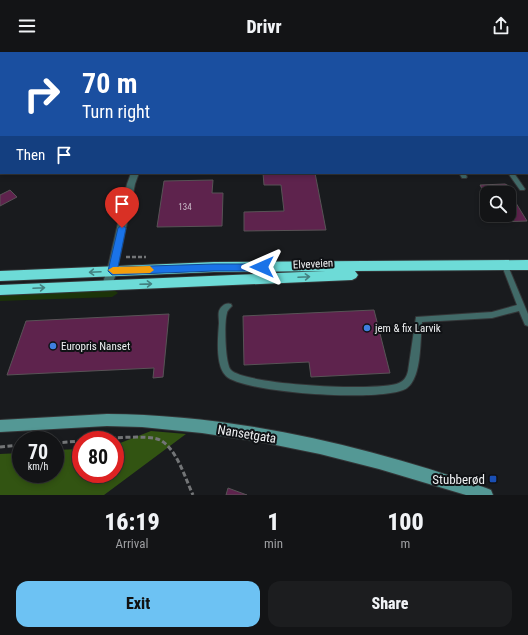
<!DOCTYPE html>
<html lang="en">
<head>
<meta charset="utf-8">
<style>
	body { margin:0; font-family:"Roboto Condensed",sans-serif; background:#1c1d1f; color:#f1f3f6; height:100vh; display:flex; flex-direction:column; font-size:15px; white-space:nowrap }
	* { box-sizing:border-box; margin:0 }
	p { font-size:13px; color:#9d9ea1 }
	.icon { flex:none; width:22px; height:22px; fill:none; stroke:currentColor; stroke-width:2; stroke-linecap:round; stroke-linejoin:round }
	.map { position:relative; height:443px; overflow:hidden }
	.sheet { display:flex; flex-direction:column; background:#131416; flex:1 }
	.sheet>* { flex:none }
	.hud { position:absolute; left:0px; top:0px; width:528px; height:122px; box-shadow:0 2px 6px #0003,0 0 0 1px #323335; background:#1a4fa0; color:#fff; overflow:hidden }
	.fabs { position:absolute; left:480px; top:134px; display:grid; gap:8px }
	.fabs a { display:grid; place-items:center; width:36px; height:36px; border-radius:8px; background:#131416; box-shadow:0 2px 6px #0003,0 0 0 1px #323335; font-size:20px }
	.speed { position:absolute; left:12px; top:379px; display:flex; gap:8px; font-size:20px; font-weight:700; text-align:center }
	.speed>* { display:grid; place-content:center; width:52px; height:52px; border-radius:50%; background:#131416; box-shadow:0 2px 6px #0003,0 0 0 1px #323335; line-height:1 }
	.speed small { font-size:10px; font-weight:400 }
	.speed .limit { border:6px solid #d22; background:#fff; color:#111 }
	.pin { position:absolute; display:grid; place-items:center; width:34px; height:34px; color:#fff; margin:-41px -17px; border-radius:50% 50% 50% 0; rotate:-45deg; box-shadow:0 0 4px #0007 }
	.pin .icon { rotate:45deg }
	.me { position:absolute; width:44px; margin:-22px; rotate:270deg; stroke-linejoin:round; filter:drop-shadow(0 0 3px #0008) }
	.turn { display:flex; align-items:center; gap:14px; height:84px; padding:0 16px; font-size:18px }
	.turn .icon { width:52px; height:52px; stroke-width:2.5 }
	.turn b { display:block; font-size:28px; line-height:34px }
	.then { display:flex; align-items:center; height:38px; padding:0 16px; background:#0003; gap:8px; font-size:15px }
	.eta { display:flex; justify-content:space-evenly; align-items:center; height:68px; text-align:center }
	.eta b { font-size:24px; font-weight:800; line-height:28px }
	.primary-button { display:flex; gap:8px; margin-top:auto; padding:8px 16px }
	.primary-button a { flex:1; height:46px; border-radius:12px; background:#6dc2f3; color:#111; font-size:16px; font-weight:800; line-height:46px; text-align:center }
	.primary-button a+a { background:#1c1d1f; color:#f1f3f6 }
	header { display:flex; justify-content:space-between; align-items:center; height:52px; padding:0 16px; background:#131416; font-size:18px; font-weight:800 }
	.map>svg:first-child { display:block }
	.green { fill:#1c3309 }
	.forest { fill:#325412 }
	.water { fill:#1f4178 }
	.building { fill:#5e234d; stroke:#585356 }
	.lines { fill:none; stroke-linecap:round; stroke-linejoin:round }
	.lane-casing { stroke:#333537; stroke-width:2 }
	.street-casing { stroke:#333537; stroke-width:2 }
	.secondary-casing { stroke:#333537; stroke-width:2 }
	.highway-casing { stroke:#333537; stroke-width:2 }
	.path-far2 { stroke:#737577; stroke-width:1.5; stroke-dasharray:2.5 1.5; stroke-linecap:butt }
	.path-far1 { stroke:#737577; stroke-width:2.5; stroke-dasharray:4 2; stroke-linecap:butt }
	.path { stroke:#737577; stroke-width:3; stroke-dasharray:5 2.5; stroke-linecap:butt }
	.lane { fill:#416a68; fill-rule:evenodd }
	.street { fill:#416a68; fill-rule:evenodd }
	.secondary { fill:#549895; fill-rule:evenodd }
	.highway { fill:#6ddbd7; fill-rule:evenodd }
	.oneway { stroke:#438180 }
	.route { fill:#1a73e8; stroke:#114b97 }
	.slow { fill:#f59e0b }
	.shop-dot { fill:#3f7fe0; stroke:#101215; stroke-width:1.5 }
	.transit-dot { fill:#1a4fb4; stroke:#101215; stroke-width:1.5 }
	.labels { text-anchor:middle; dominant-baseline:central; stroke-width:4; stroke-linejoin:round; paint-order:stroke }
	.number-label { font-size:9px; fill:#cabdc9 }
	.street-label { font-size:11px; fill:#eef0f2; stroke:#101215 }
	.poi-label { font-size:11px; fill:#eef0f2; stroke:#101215; text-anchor:start }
	.near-street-label { font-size:13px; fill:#eef0f2; stroke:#101215 }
	.near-poi-label { font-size:13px; fill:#eef0f2; stroke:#101215; text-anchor:end }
</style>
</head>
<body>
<header><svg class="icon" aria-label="menu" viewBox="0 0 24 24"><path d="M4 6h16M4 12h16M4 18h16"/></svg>Drivr<svg class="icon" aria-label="share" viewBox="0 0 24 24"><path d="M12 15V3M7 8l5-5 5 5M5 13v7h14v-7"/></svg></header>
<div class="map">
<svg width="528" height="443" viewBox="0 0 528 443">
	<rect width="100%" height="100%" fill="#191b1e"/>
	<path class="green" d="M114,238L118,241L112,245L0,249V242Z"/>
	<path class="forest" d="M151,379L186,382L104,443H0V402L21,401V422H55V398L81,397V422H115V393Z"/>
	<path class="water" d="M0,0H108L1,1L0,36Z
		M391,0H528V32L527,1Z"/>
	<path class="building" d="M263,121H315L326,178L244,179V160L284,159L281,133H264Z
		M213,128L212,141H223L222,174L157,175L164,129Z
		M505,132L509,134L511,138H508L527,169L500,170L496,163H509V141H487V146L480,133Z
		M10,138L17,145L0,154V143Z
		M374,258L390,321L311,325L309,310L244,313L243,264Z
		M169,262L163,325L153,326L154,316L7,323L26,269Z
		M228,436L247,443H226Z"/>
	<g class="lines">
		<defs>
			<path id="lane" d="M527,65H528V70L527,71Z
				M459,121H465L467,125L466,126H462Z
				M508,121H514L525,137L524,138H520Z
				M505,211L507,212L508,214L528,262V274L525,273L519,259L492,266L422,270C420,288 422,325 407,336C387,351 243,341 226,324C215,314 218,285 219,271C219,267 218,263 219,259C221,254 226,250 231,252L232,254C230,256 227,259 227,261C224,270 225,312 231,318C245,333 380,340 399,331C404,329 407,324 408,319L416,265L492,260L517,253L502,214L503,212Z"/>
			<path id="street" d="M131,121H139L135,132L117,219L111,236H103L102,233L107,219L127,132Z"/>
			<path id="secondary" d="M107,362C235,363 365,393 486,436L491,438L493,443H466L379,417L320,402L261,390L202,381L142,375L107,374L0,380V368Z"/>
			<path id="highway" d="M528,208V218L355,219L358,223L356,226L352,228L0,243V233L326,219L214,220L0,229V219L214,210Z"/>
		</defs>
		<use href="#lane" class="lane-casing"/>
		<use href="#street" class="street-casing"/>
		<use href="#secondary" class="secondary-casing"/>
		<use href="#highway" class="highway-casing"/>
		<path class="path-far2" d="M331,0L333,1
			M376,0L379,1
			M388,0L392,1
			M124,1L128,0
			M186,1L188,0"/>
		<path class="path-far1" d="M126,205H146"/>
		<path class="path" d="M88,388C101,387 149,382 160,388C177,397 185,426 193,443
			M55,391L81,389
			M0,395L21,393"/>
		<use href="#lane" class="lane"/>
		<use href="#street" class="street"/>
		<use href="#secondary" class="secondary"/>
		<use href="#highway" class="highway"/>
	</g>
	<defs><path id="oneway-shaft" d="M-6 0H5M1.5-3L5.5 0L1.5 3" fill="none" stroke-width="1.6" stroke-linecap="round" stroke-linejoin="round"/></defs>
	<g class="oneway">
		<use href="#oneway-shaft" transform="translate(95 220) rotate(177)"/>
		<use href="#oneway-shaft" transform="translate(304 225) rotate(-3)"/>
		<use href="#oneway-shaft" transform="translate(146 232) rotate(-2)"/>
		<use href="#oneway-shaft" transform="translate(39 236) rotate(-3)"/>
	</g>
	<path class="route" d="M122,173L126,176L118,215L214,212H262L266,215L262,219H214L112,223L108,219L118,176Z"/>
	<path class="slow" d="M150,214L154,218L150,221L113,222L108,218L113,215Z"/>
	<g class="shop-dot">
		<circle cx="367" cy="276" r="4"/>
		<circle cx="53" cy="294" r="4"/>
	</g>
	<rect class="transit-dot" x="489" y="423" width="8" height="8" rx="2"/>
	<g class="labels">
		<g class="number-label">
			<text x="185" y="155">134</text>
		</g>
		<g class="street-label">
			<text transform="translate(313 212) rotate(-3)">Elveveien</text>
		</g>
		<g class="poi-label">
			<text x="375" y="276">jem &amp; fix Larvik</text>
			<text x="61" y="294">Europris Nanset</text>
		</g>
		<g class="near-street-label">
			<text transform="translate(247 382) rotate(9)">Nansetgata</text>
		</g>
		<g class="near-poi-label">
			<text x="485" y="427">Stubberød</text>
		</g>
	</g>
</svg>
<div class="fabs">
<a><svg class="icon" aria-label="search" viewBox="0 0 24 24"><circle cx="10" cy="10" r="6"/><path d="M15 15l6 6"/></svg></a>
</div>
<div class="speed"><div>70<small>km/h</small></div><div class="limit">80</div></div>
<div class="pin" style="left:122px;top:176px;background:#d93025"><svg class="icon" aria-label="arrive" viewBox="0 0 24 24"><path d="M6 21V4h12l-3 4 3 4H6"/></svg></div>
<svg class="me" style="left:262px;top:215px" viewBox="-20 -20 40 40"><path d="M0-17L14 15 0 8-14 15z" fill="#1a73e8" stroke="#fff" stroke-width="4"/></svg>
<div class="hud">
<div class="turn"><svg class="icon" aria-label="right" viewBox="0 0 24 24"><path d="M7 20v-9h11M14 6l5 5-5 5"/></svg><div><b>70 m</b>Turn right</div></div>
<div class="then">Then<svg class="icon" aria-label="arrive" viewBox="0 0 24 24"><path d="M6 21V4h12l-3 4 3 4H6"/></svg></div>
</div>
</div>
<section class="sheet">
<div class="eta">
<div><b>16:19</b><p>Arrival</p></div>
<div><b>1</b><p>min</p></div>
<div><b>100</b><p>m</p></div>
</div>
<div class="primary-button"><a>Exit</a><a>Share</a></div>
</section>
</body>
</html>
